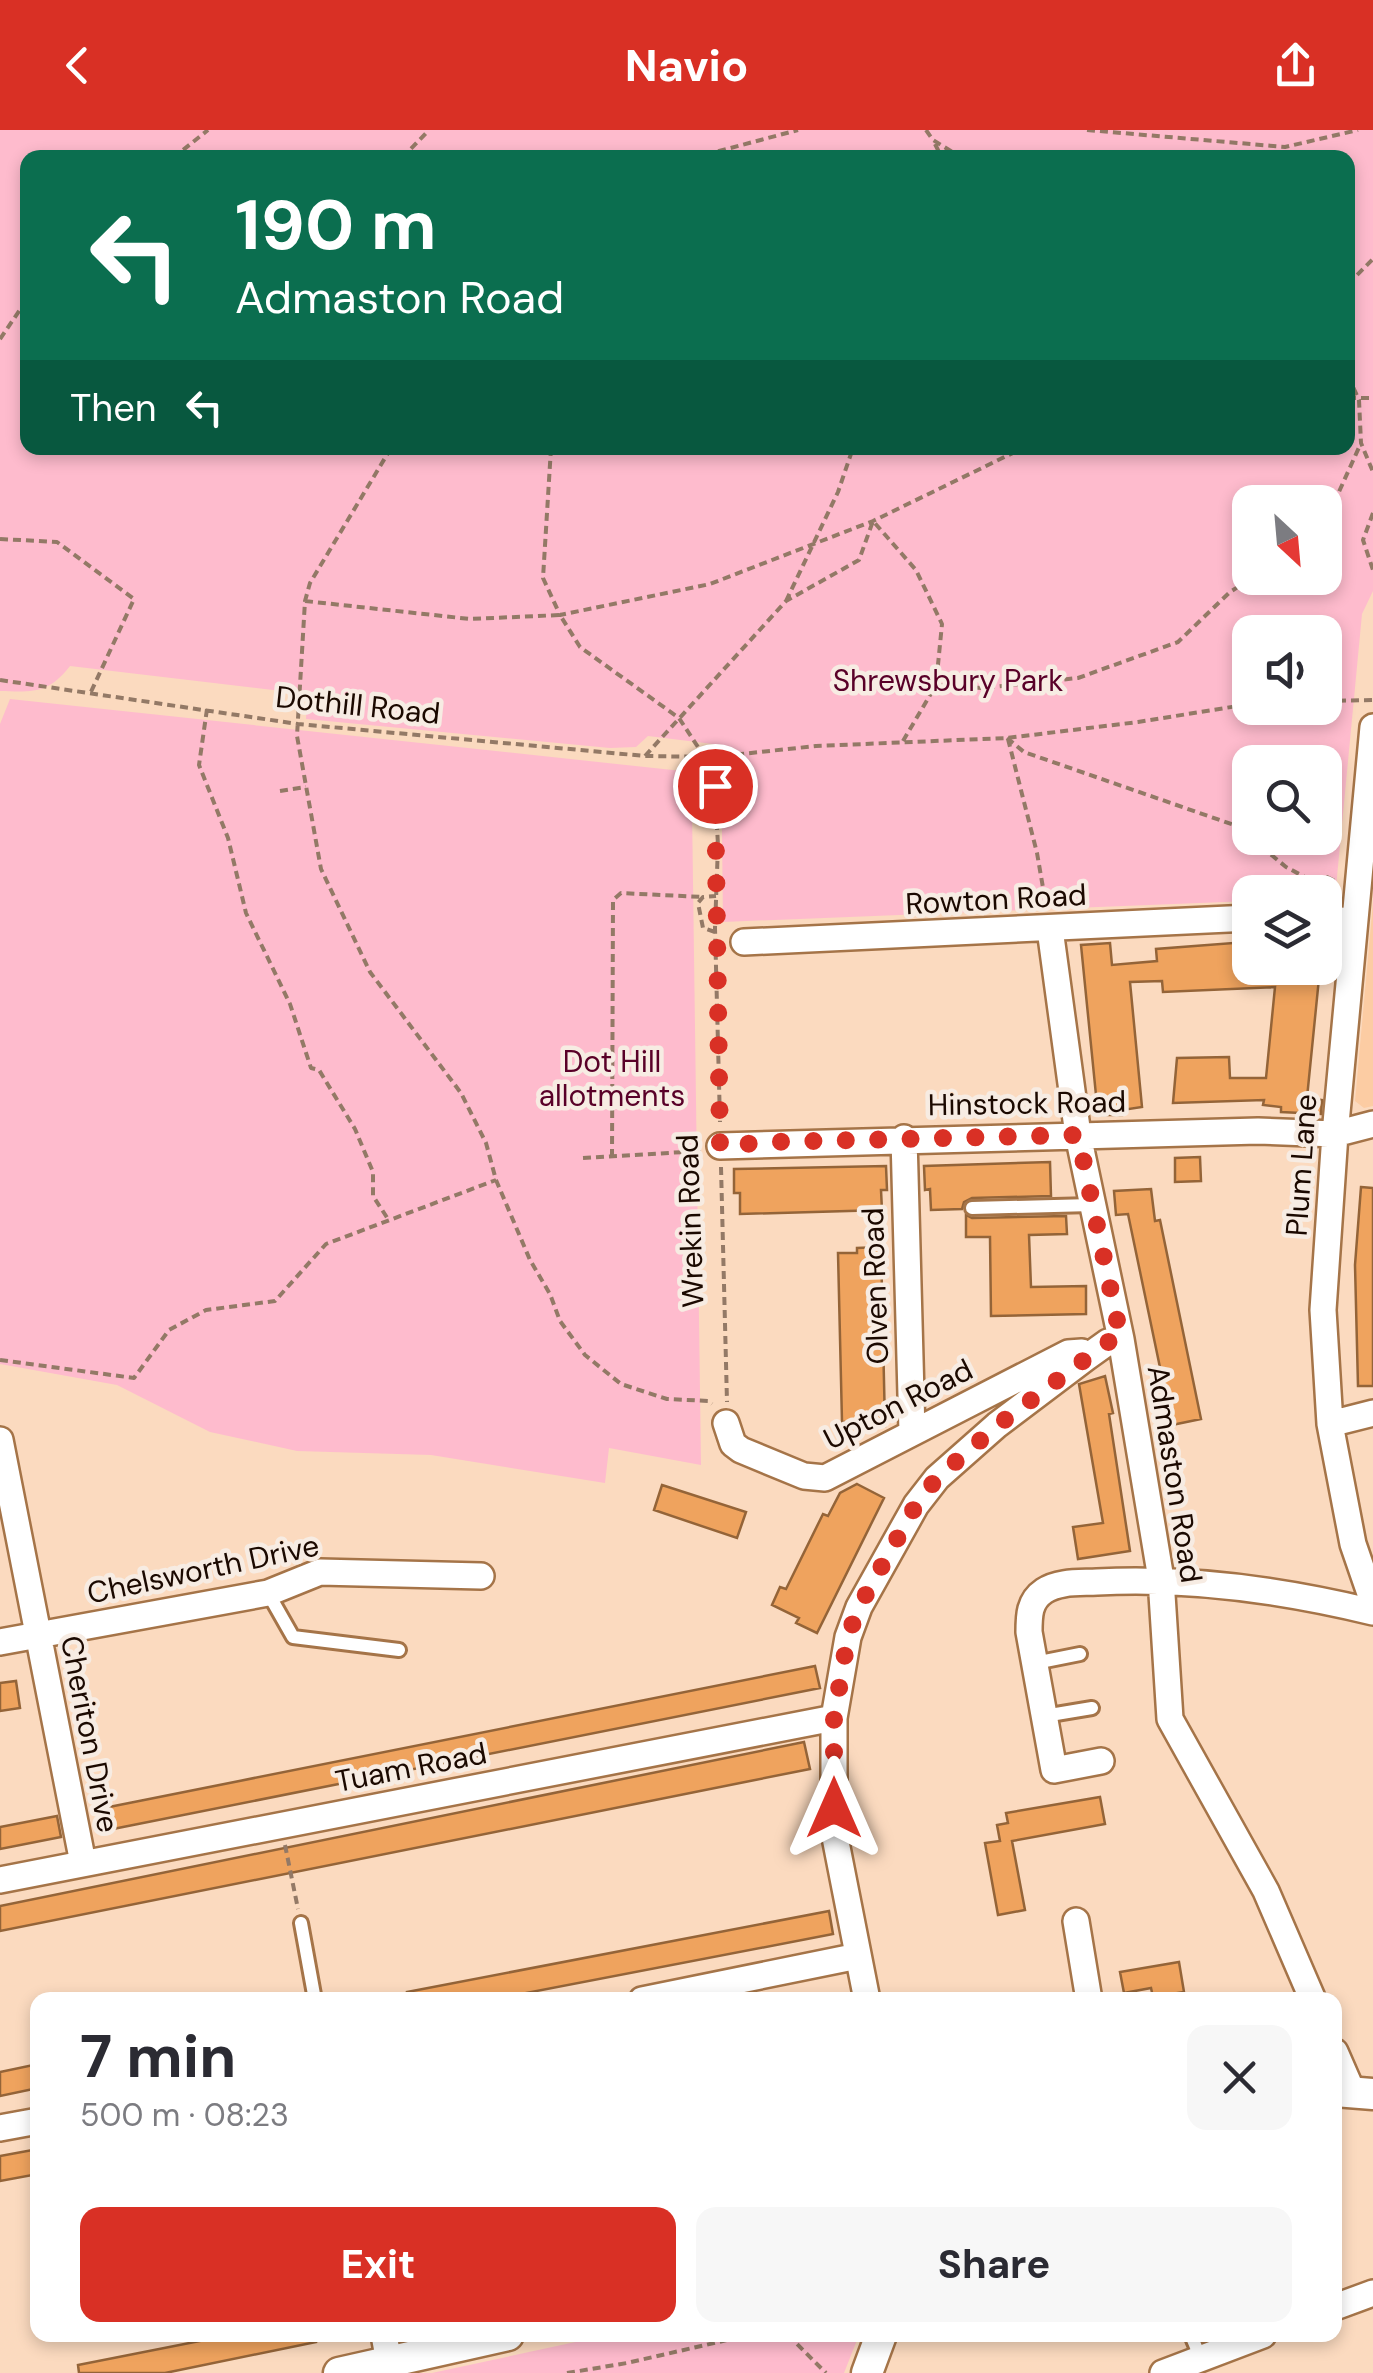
<!DOCTYPE html>
<html lang="en">
<head>
<meta charset="utf-8">
<style>
	body { margin:0; font-family:"DM Sans",sans-serif; background:#f7f7f7; color:#2b2b33; height:100vh; display:flex; flex-direction:column; font-size:38px; white-space:nowrap }
	* { box-sizing:border-box; margin:0 }
	p { font-size:32px; color:#7c7c81 }
	.icon { flex:none; width:55px; height:55px; fill:none; stroke:currentColor; stroke-width:2; stroke-linecap:round; stroke-linejoin:round }
	.map { position:relative; flex:1; overflow:hidden }
	.panel { position:absolute; left:30px; top:1862px; width:1312px; height:350px; display:flex; flex-direction:column; background:#fff; border-radius:20px; box-shadow:0 5px 15px #0003 }
	.panel>* { flex:none }
	.banner { position:absolute; left:20px; top:20px; width:1335px; height:305px; border-radius:20px; box-shadow:0 5px 15px #0003; background:#0b6e4f; color:#fff; overflow:hidden }
	.needle { width:65px; rotate:154deg }
	.fabs { position:absolute; left:1232px; top:355px; display:grid; gap:20px }
	.fabs a { display:grid; place-items:center; width:110px; height:110px; border-radius:20px; background:#fff; box-shadow:0 5px 15px #0003; font-size:50px }
	.pin { position:absolute; display:grid; place-items:center; width:85px; height:85px; color:#fff; margin:-42px; border:5px solid #fff; border-radius:50%; box-shadow:0 2px 10px #0007 }
	.me { position:absolute; width:110px; margin:-55px; rotate:0deg; stroke-linejoin:round; filter:drop-shadow(0 0 8px #0008) }
	.turn { display:flex; align-items:center; gap:35px; height:210px; padding:0 50px; font-size:45px }
	.turn .icon { width:130px; height:130px; stroke-width:2.5 }
	.turn b { display:block; font-size:70px; line-height:85px }
	.then { display:flex; align-items:center; height:95px; padding:0 50px; background:#0003; gap:20px; font-size:38px }
	.round { display:grid; place-items:center; flex:none; width:105px; height:105px; border-radius:20px; background:#f7f7f7 }
	.head { display:flex; align-items:center; justify-content:space-between; height:170px; padding:0 50px }
	h1 { font-size:60px; font-weight:700; line-height:75px }
	.primary-button { display:flex; gap:20px; margin-top:auto; padding:20px 50px }
	.primary-button a { flex:1; height:115px; border-radius:20px; background:#d93025; color:#fff; font-size:40px; font-weight:700; line-height:115px; text-align:center }
	.primary-button a+a { background:#f7f7f7; color:#2b2b33 }
	header { display:flex; justify-content:space-between; align-items:center; height:130px; padding:0 50px; background:#d93025; color:#fff; font-size:45px; font-weight:700 }
	.map>svg:first-child { display:block }
	.built { fill:#fccca3 }
	.green { fill:#febbcd; fill-rule:evenodd }
	.building { fill:#efa35e; stroke:#946438; stroke-width:2.5 }
	.lines { fill:none; stroke-linecap:round; stroke-linejoin:round }
	.service-casing { stroke:#a57448; stroke-width:18 }
	.minor-casing { stroke:#a57448; stroke-width:30 }
	.tertiary-casing { stroke:#a57448; stroke-width:35 }
	.path { stroke:#937966; stroke-width:4; stroke-dasharray:8 5; stroke-linecap:butt }
	.service { stroke:#fff; stroke-width:12 }
	.minor { stroke:#fff; stroke-width:25 }
	.tertiary { stroke:#fff; stroke-width:30 }
	.route { stroke:#d93025; stroke-width:18; stroke-dasharray:0 32.4 }
	.labels { text-anchor:middle; dominant-baseline:central; stroke-width:9; stroke-linejoin:round; paint-order:stroke }
	.park-label { font-size:30px; fill:#590028; stroke:#f7ece3 }
	.street-label { font-size:30px; fill:#1b0900; stroke:#f7ece3 }
</style>
</head>
<body>
<header><svg class="icon" aria-label="back" viewBox="0 0 24 24"><path d="M15 5l-7 7 7 7"/></svg>Navio<svg class="icon" aria-label="share" viewBox="0 0 24 24"><path d="M12 15V3M7 8l5-5 5 5M5 13v7h14v-7"/></svg></header>
<div class="map">
<svg width="1373" height="2243" viewBox="0 0 1373 2243">
	<rect width="100%" height="100%" fill="#fbdabf"/>
	<path class="built" d="M1373,772V976L1364,978L1355,971Z"/>
	<path class="green" d="M0,0H1373V461L1362,484L1335,768H1325V762H1250V771L723,792L721,615L648,606L636,617L610,618L306,589L307,564L70,536C48,564 33,562 0,561ZM28,28H1348V318H28ZM1250,372H1325V448H1250ZM1250,502H1325V578H1250ZM1250,632H1325V708H1250Z
		M10,569L682,641L692,679L701,1335L609,1318L605,1353L431,1325L297,1321L210,1302L117,1255L0,1234V594Z
		M608,2205H859L844,2243H432Z"/>
	<path class="building" d="M1246,812L1248,838H1320L1307,968L1322,970L1321,984L1281,982V977L1263,975L1264,970L1173,973L1177,928L1229,927L1230,948H1266L1275,857L1163,862L1162,851L1130,852L1142,977L1122,980V985H1098L1081,815L1110,813L1112,835L1157,831L1156,819Z
		M1200,1027L1201,1051L1175,1052V1028Z
		M1050,1032L1051,1066L972,1068L964,1072L962,1079L931,1080L930,1059L925,1060L924,1036Z
		M886,1036L887,1060H881L882,1080L740,1084V1063H734V1039Z
		M1361,1057L1373,1058V1256H1358L1355,1135Z
		M1151,1059L1155,1091L1160,1090L1201,1289L1172,1295L1128,1084L1116,1085L1114,1061Z
		M966,1085L972,1088L1066,1086L1067,1104L1029,1105L1031,1157L1086,1156V1184L991,1186L990,1107H966Z
		M881,1117L885,1296H861V1292H842L838,1123H857V1118Z
		M1105,1246L1113,1283L1109,1284L1130,1421L1078,1429L1073,1397L1103,1393L1079,1254Z
		M857,1354L884,1368L817,1503L796,1493L799,1488L772,1475L780,1457L786,1459L823,1384L828,1386L840,1363Z
		M662,1355L746,1382L737,1408L654,1380Z
		M815,1536L820,1558L108,1700L104,1678Z
		M16,1551L20,1578L0,1581V1553Z
		M804,1612L810,1639L0,1801V1776Z
		M1100,1667L1105,1694L1012,1711L1025,1780L998,1785L985,1713L1000,1711L997,1695L1008,1693L1006,1683Z
		M57,1686L61,1707L0,1719V1697Z
		M829,1781L833,1804L490,1870H408L407,1862Z
		M1179,1832L1184,1862L1153,1867L1151,1858L1124,1863L1120,1842Z
		M38,1934V1958L0,1966V1942Z
		M38,2019V2044L0,2051V2026Z
		M230,2205H315L316,2212L165,2243H79L78,2235Z"/>
	<g class="lines">
		<defs>
			<path id="service" d="M972,1078L1092,1075
				M268,1463L293,1507L399,1520
				M1035,1533L1080,1524
				M1044,1586L1092,1578
				M301,1793L315,1870
				M1191,2205L1201,2229"/>
			<path id="minor" d="M1373,597L1335,1004L1323,1180L1330,1294L1353,1414L1373,1472
				M1325,789L1354,791
				M1050,799L1078,1005L1121,1209L1161,1449L1170,1589L1266,1761L1313,1870
				M744,812L1250,788
				M904,1008L912,1302
				M720,1016L1258,1001L1335,1004L1373,994
				M726,1293L733,1314L741,1320L804,1346L825,1348L1068,1223L1082,1222
				M1330,1294L1373,1283
				M0,1310L83,1733
				M0,1512L268,1463L320,1442L481,1446
				M1101,1631L1054,1640L1029,1502C1029,1486 1029,1471 1044,1461C1059,1451 1080,1453 1097,1452C1190,1447 1282,1460 1373,1482
				M0,1750L834,1588
				M1076,1791L1089,1870
				M642,1870L858,1826
				M867,1870L834,1702V1588L848,1507L859,1477L916,1375L937,1348L997,1295L1087,1227L1108,1212L1121,1209
				M1335,1922L1352,1961
				M0,1998L38,1991
				M1335,2177L1373,2163
				M384,2205L389,2232
				M1163,2243L1263,2205"/>
			<path id="tertiary" d="M1335,1961L1373,1964
				M339,2243L508,2205
				M867,2243L881,2205"/>
		</defs>
		<use href="#service" class="service-casing"/>
		<use href="#minor" class="minor-casing"/>
		<use href="#tertiary" class="tertiary-casing"/>
		<path class="path" d="M926,0L933,10L962,28
			M1087,0L1285,17L1358,0
			M935,14L942,28
			M173,28L208,0
			M402,28L429,0
			M693,28L798,0
			M1348,154L1373,129
			M0,209L28,168
			M1348,246L1359,270L1361,313L1373,342
			M1348,268H1373
			M391,318L310,453L305,471L297,606L321,739L370,842L461,963L486,1013L496,1050L530,1130L550,1164L560,1191L585,1225L621,1254L667,1269L708,1271L712,1274
			M551,318L543,448L560,485L710,454L873,391L1023,318
			M1325,383L1338,364L1361,313
			M1373,383L1363,410L1373,440
			M0,409L57,412L134,469L90,564
			M305,471L470,489L560,485L580,517L679,588L698,617L713,627
			M786,471L838,362L853,318
			M0,550L298,594L645,626L713,627L816,616L1007,608L1138,592L1250,574
			M1325,571L1373,570
			M207,579L199,635L228,708L246,783L290,874L311,938L319,940L355,999L373,1042V1066L388,1089
			M1007,608L1024,622L1237,696L1250,707
			M1008,609L1037,723L1046,775
			M903,611L936,555
			M645,626L786,471L859,430L873,391L916,440L942,494L936,555L983,558L1078,548L1178,512L1230,462L1252,448
			M713,627L718,715L715,798L720,992
			M688,629L705,641L713,653
			M280,661L306,657
			M1251,708L1286,737L1314,752L1327,747L1335,751
			M715,802L703,798L698,773L703,767L716,766
			M612,1027L613,770L621,763L703,767
			M583,1028L701,1021
			M721,1037L727,1272
			M0,1230L134,1248L169,1200L206,1180L275,1171L326,1114L496,1050
			M285,1715L298,1779
			M788,2205L826,2243
			M567,2243L627,2233L749,2205"/>
		<use href="#service" class="service"/>
		<use href="#minor" class="minor"/>
		<use href="#tertiary" class="tertiary"/>
	</g>
	<g class="lines">
		<path class="route" d="M715,656L720,1016L769,1012L1078,1005L1121,1209L1108,1212L998,1295L937,1348L916,1375L859,1477L848,1506L834,1588V1678"/>
	</g>
	<g class="labels">
		<g class="park-label">
			<text x="948" y="550">Shrewsbury Park</text>
			<text x="612" y="931">Dot Hill<tspan x="612" dy="34">allotments</tspan></text>
		</g>
		<g class="street-label">
			<text transform="translate(358 575) rotate(6)">Dothill Road</text>
			<text transform="translate(996 769) rotate(-3)">Rowton Road</text>
			<text transform="translate(1027 973) rotate(-1)">Hinstock Road</text>
			<text transform="translate(1301 1035) rotate(-86)">Plum Lane</text>
			<text transform="translate(690 1091) rotate(-92)">Wrekin Road</text>
			<text transform="translate(875 1156) rotate(-92)">Olven Road</text>
			<text transform="translate(898 1274) rotate(-27)">Upton Road</text>
			<text transform="translate(1175 1344) rotate(81)">Admaston Road</text>
			<text transform="translate(203 1439) rotate(-12)">Chelsworth Drive</text>
			<text transform="translate(90 1604) rotate(79)">Cheriton Drive</text>
			<text transform="translate(411 1637) rotate(-11)">Tuam Road</text>
		</g>
	</g>
</svg>
<div class="fabs">
<a><svg class="needle" viewBox="-14 -14 28 28"><path d="M0-13l5 13h-10z" fill="#e53935"/><path d="M0 13l5-13h-10z" fill="#7c7c81"/></svg></a>
<a><svg class="icon" aria-label="sound" viewBox="0 0 24 24"><path d="M4 9h4l5-4v14l-5-4H4zM17 9q2 3 0 6"/></svg></a>
<a><svg class="icon" aria-label="search" viewBox="0 0 24 24"><circle cx="10" cy="10" r="6"/><path d="M15 15l6 6"/></svg></a>
<a><svg class="icon" aria-label="layers" viewBox="0 0 24 24"><path d="M12 4l9 5-9 5-9-5zM3 14l9 5 9-5"/></svg></a>
</div>
<div class="pin" style="left:715px;top:656px;background:#d93025"><svg class="icon" aria-label="arrive" viewBox="0 0 24 24"><path d="M6 21V4h12l-3 4 3 4H6"/></svg></div>
<svg class="me" style="left:834px;top:1678px" viewBox="-20 -20 40 40"><path d="M0-17L14 15 0 8-14 15z" fill="#d93025" stroke="#fff" stroke-width="4"/></svg>
<div class="banner">
<div class="turn"><svg class="icon" aria-label="left" viewBox="0 0 24 24"><path d="M17 20v-9H6M10 6l-5 5 5 5"/></svg><div><b>190 m</b>Admaston Road</div></div>
<div class="then">Then<svg class="icon" aria-label="left" viewBox="0 0 24 24"><path d="M17 20v-9H6M10 6l-5 5 5 5"/></svg></div>
</div>
<section class="panel">
<div class="head"><div><h1>7 min</h1><p>500 m · 08:23</p></div><a class="round"><svg class="icon" aria-label="close" viewBox="0 0 24 24"><path d="M6 6l12 12M18 6L6 18"/></svg></a></div>
<div class="primary-button"><a>Exit</a><a>Share</a></div>
</section>
</div>
</body>
</html>
